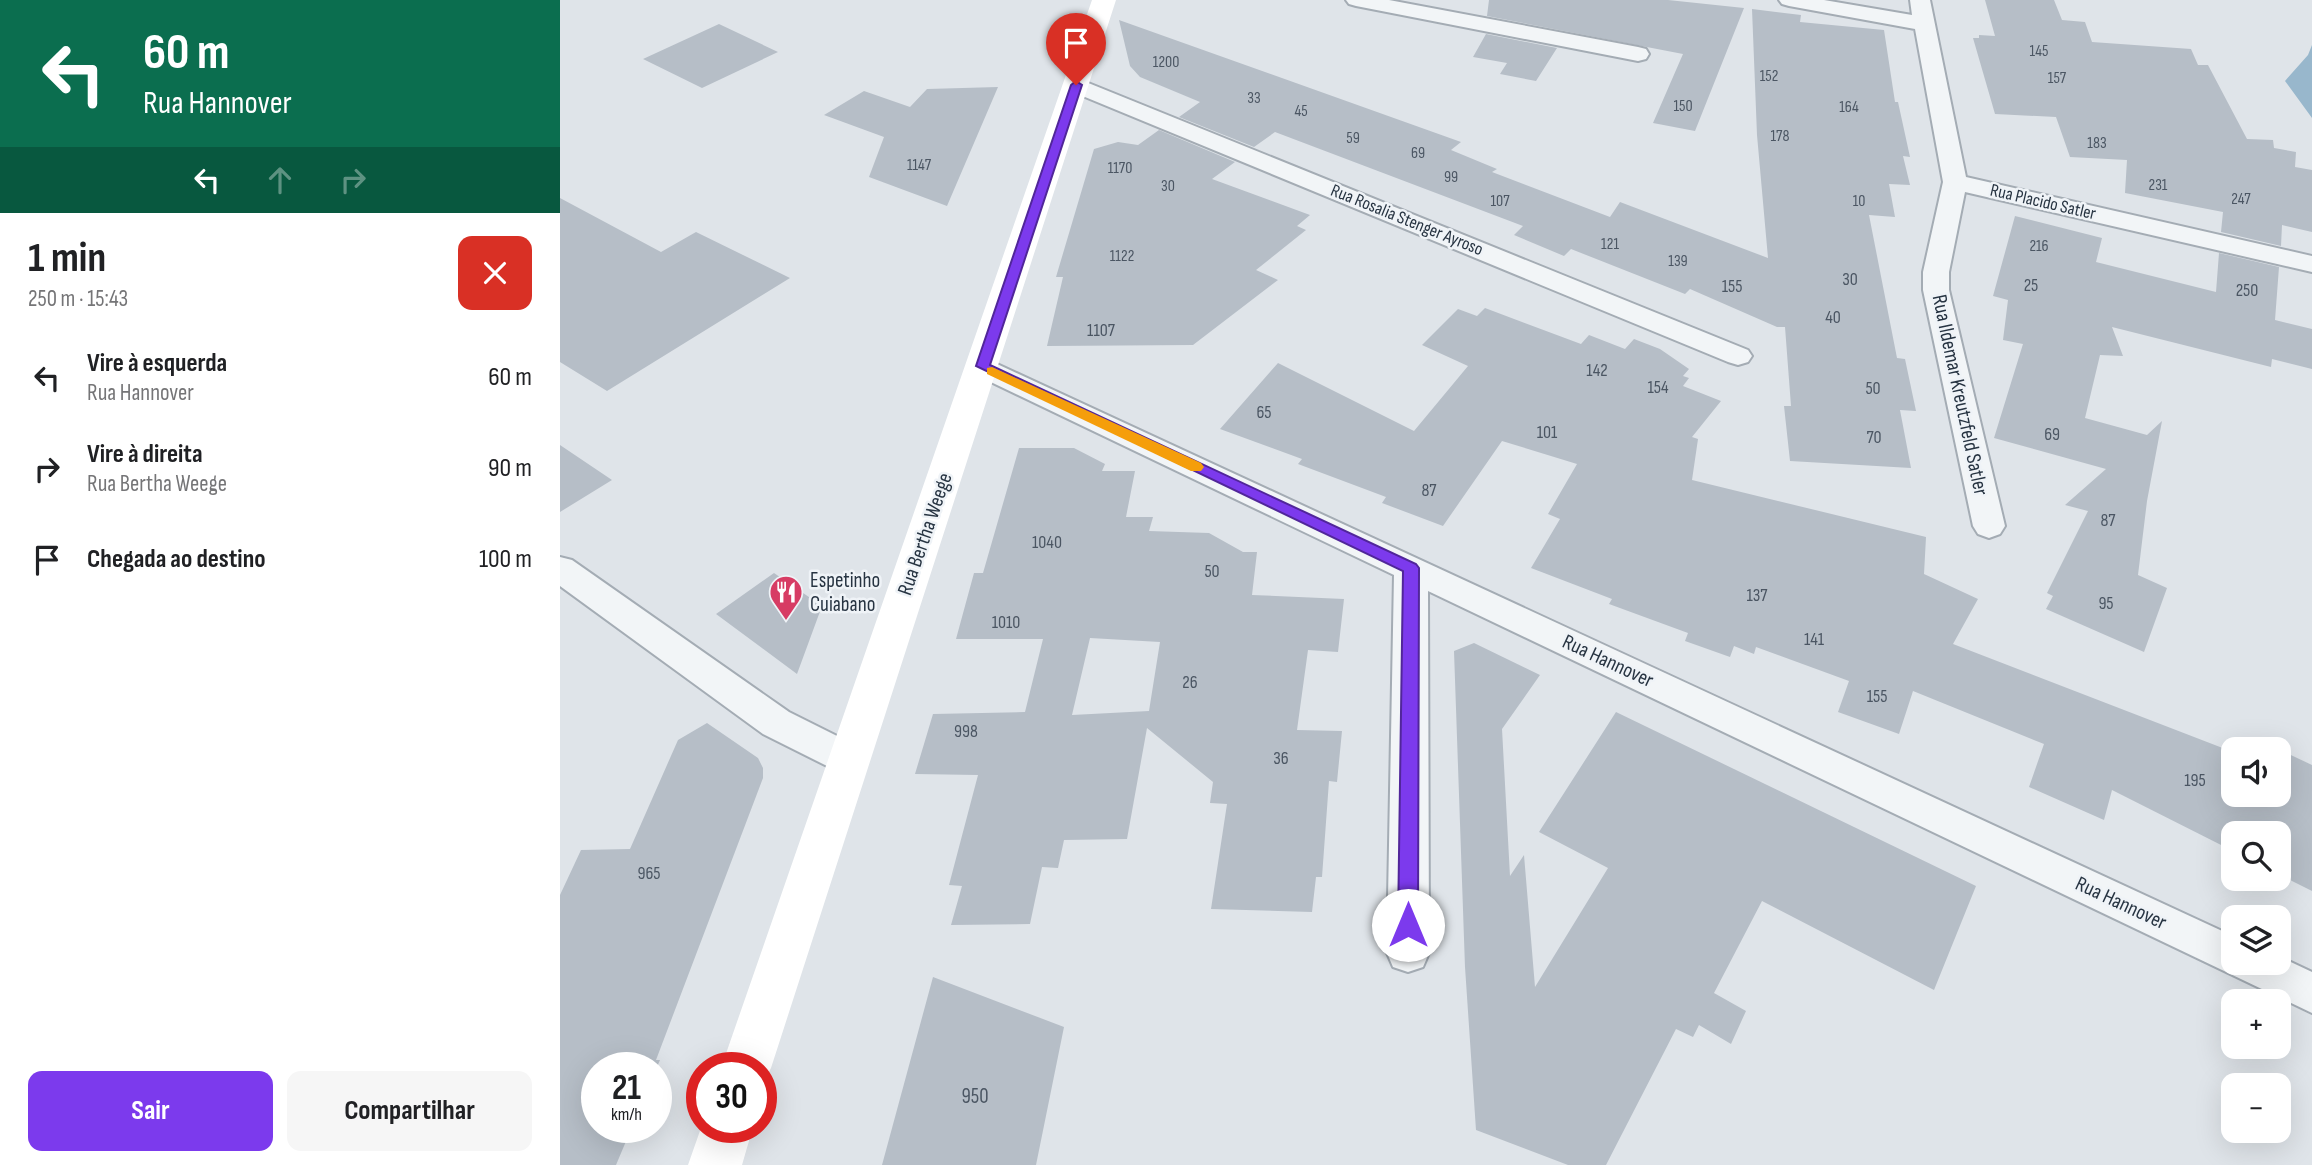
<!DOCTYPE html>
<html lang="pt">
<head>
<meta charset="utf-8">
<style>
	body { margin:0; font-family:"Sofia Sans Condensed",sans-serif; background:#f6f6f6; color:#202124; height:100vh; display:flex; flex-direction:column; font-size:26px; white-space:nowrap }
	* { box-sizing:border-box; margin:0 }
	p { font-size:23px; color:#757577 }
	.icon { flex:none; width:38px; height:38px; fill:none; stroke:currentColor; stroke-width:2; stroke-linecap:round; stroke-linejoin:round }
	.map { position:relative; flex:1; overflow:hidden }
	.sheet { display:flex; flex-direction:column; background:#fff; width:560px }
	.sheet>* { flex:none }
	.banner { background:#0b6e4f; color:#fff; overflow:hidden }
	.controls { position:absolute; left:1661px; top:737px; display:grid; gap:14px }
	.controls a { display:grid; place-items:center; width:70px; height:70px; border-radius:14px; background:#fff; box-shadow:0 7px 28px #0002; font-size:35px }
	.speed { position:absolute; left:21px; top:1052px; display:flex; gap:14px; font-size:35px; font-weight:700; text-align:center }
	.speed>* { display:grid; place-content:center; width:91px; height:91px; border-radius:50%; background:#fff; box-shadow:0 7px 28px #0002; line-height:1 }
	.speed small { font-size:18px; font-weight:400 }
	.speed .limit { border:10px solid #d22; background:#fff; color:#111 }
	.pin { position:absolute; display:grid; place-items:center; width:60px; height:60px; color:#fff; margin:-72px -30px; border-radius:50% 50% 50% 0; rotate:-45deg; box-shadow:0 0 7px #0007 }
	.pin .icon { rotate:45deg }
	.me { position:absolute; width:77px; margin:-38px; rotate:0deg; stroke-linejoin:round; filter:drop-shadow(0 0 5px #0008) }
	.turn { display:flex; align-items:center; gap:24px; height:147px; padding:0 28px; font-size:32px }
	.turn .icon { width:91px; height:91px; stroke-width:2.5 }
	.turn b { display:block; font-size:49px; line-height:60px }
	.lanes { display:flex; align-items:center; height:66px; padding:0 28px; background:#0003; justify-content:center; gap:35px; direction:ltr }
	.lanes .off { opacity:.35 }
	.round { display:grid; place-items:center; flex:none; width:74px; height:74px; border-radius:14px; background:#f6f6f6 }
	.overview { display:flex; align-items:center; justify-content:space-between; height:119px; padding:0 28px }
	h1 { font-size:42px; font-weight:700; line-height:52px }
	.cta { display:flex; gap:14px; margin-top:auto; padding:14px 28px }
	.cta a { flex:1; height:80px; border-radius:14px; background:#7c3aed; color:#fff; font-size:28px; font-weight:700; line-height:80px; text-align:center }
	.cta a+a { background:#f6f6f6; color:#202124 }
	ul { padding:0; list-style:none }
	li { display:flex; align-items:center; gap:21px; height:91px; padding:0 28px }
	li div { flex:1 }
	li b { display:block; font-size:26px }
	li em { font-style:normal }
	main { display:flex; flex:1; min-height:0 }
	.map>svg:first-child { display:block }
	.water { fill:#98b7cc }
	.building { fill:#b6bec7; fill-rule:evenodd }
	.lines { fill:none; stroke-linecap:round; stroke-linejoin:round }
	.street-casing { stroke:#a4acb4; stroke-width:4 }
	.street { fill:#f2f5f7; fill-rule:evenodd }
	.secondary { fill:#fff; fill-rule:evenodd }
	.route { fill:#7c3aed; stroke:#51269a; stroke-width:2 }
	.slow { fill:#f59e0b }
	.labels { text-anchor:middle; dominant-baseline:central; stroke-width:5; stroke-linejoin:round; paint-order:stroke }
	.far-number-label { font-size:16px; fill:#4b5663 }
	.far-street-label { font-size:18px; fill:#273442; stroke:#eff3f7 }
	.number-label { font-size:18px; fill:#4b5663 }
	.street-label { font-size:21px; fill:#273442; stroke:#eff3f7 }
	.poi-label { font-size:21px; fill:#273442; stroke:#eff3f7; text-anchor:start }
	.near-number-label { font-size:21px; fill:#4b5663 }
</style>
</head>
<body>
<main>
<section class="sheet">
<div class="banner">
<div class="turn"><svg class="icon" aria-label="left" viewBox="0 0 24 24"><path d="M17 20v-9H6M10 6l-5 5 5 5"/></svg><div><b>60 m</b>Rua Hannover</div></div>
<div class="lanes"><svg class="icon" aria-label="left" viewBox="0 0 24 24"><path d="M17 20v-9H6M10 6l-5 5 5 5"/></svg><svg class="icon off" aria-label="ahead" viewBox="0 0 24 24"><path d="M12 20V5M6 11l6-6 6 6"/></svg><svg class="icon off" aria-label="right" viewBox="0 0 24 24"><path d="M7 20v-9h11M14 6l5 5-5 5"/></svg></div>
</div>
<div class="overview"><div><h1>1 min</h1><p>250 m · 15:43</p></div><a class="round" style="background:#d93025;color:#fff"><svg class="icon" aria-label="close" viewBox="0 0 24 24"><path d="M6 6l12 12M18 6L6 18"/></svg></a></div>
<ul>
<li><svg class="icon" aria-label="left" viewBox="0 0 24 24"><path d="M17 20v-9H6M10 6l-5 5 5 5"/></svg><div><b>Vire à esquerda</b><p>Rua Hannover</p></div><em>60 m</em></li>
<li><svg class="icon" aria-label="right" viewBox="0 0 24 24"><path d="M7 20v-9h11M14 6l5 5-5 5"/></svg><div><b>Vire à direita</b><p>Rua Bertha Weege</p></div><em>90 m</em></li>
<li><svg class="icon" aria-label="arrive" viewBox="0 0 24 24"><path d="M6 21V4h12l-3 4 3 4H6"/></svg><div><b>Chegada ao destino</b></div><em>100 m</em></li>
</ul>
<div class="cta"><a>Sair</a><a>Compartilhar</a></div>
</section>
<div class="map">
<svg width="1752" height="1165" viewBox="0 0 1752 1165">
	<rect width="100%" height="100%" fill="#dfe4e9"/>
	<path class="water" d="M1752,45V118L1725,81L1748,55Z"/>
	<path class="building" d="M929,0H1108L1184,8L1135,131L1093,123L1123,54L927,16Z
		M1425,0H1494L1502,20L1525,22L1532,42L1631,49L1638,65H1648L1687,139L1713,140L1714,148L1736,152L1735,167L1752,170V232L1722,225L1721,246L1661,232L1663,212L1565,193L1567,160L1510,157L1496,117L1435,114L1413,38H1419V35L1435,36Z
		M1192,9L1241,15L1240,22L1324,30L1335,102H1338L1350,157L1343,156L1350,185L1329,184L1335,217L1309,215L1337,358L1345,359L1356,411L1340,410L1351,468L1230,461L1224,406H1231L1225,327H1217L1130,289L1125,294L1011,249L1004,256L954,235L963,226L715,132L694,147L619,117L640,102L580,77L570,66L559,20L901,142L891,150L937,169L932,172L1050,217L1060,202L1208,258L1197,135Z
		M159,24L218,52L142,88L83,59Z
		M926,34L997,48L976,81L940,74L947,63L913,57Z
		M438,87L387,206L309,177L324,137L264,115L304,91L350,107L367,89Z
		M599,130L675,162L652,179L750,215L737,226L746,230L696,270L718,280L633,345L487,346L503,277H496L534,149L558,142L578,145Z
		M0,198L101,252L136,232L230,278L47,391L0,362Z
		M1455,216L1542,238L1536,262L1656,292L1659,253L1719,267L1715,320L1752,329V369L1712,359L1711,367L1552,327L1563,356L1540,355L1525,418L1587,435L1602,421L1587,501L1578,575L1607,588L1584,652L1486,609L1493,596L1487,593L1528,511L1505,505L1546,469L1434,438L1463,344L1443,340L1448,300L1433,296Z
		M925,308L1021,344L1029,335L1065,349L1074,339L1100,349L1129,369L1123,376L1129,378L1123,386L1161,401L1132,437L1138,439L1132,480L1366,537L1364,574L1418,599L1393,644L1673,752V794H1718V749L1752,765V891L1718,874V833H1673V851L1552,790L1544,820L1469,787L1484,744L1353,691L1339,734L1278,712L1289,681L1196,647L1194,654L1174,646L1170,657L1125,641L1128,633L1049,604L1052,599L971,568L1000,519L988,514L1017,464L942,441L883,526L822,503L826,497L738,464L742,459L660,429L718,363L854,431L908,366L862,345L898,309L917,316Z
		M0,445L52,480L0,512Z
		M459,448H514L545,464L542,471H575L566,517H593L589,531L649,533L683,552H697L692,595L784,599L778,652L748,650L737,730L782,731L777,782L769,781L762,877H756L752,912L651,909L667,804L650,803L653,782L587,728L567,839L504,840L498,868L482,867L470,924L391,925L402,886L389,885L418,775L355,774L373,714L465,712L483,639H396L414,573H423ZM530,638L600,642L589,711L512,715Z
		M214,573L262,606L237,674L156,614Z
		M914,643L980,675L942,729L950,876L964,855L975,987L1048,868L979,832L1056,712L1416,886L1374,990L1202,901L1154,993L1186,1011L1171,1044L1139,1025L1133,1037L1116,1029L1046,1165H1008L916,1130L905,967L894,651Z
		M147,723L198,758L203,768V778L96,1060H100L96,1069L37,1068V1127H72L56,1165H0V895L21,850L70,849L118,740Z
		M373,977L504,1027L476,1165H322Z"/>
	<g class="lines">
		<defs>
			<path id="street" d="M786,0H829L1078,47L1086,49L1089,54L1086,59L1078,61L796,6L789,4Z
				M1219,0H1264L1352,15L1350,0H1370L1406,177L1752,256V272L1405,192L1389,272V290L1445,526L1440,534L1429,538L1418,534L1413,526L1363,290V272L1383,182L1355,29L1229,6L1222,4Z
				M516,78L1188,350L1192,356L1188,362L1178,365L1168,362L508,90L505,85L508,80Z
				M422,357L1673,936V962H1718V956L1752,972V1013L868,591L869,953L863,967L848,972L833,967L827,953L834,575L412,373L408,366L412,359Z
				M0,557L12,560L229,712L301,748L307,759L301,770L288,775L275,770L203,734L0,586Z"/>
		</defs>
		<use href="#street" class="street-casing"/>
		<use href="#street" class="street"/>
		<path class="secondary" d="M532,0H556L211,1068L201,1087V1068H161Z
			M142,1125L193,1127L182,1165H128Z"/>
	</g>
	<path class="route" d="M516,81L522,85L430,365L856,564L859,568L858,925L855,931L848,934L841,931L838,925L843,571L416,366L511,85Z"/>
	<path class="slow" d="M432,367L641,463L644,467L641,471H631L427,374V368Z"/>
	<defs>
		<symbol id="restaurant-pin" viewBox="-11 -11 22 30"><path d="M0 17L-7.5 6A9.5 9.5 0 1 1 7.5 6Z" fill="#d73c64" stroke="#eff3f7"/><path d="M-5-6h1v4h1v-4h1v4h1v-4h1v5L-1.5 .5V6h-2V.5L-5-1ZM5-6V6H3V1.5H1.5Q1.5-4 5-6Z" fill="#fff"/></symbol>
	</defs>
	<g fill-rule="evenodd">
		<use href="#restaurant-pin" x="207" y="573" width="38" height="52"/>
	</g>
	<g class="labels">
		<g class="far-number-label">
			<text x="1479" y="51">145</text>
			<text x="606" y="62">1200</text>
			<text x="1209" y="76">152</text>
			<text x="1497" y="78">157</text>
			<text x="694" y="98">33</text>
			<text x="1123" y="106">150</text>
			<text x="1289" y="107">164</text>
			<text x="741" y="111">45</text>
			<text x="1220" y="136">178</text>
			<text x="793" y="138">59</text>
			<text x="1537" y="143">183</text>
			<text x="858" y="153">69</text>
			<text x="359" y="165">1147</text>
			<text x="560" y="168">1170</text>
			<text x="891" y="177">99</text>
			<text x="1598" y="185">231</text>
			<text x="608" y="186">30</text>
			<text x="1681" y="199">247</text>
			<text x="940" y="201">107</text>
			<text x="1299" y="201">10</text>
			<text x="1050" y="244">121</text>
			<text x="1479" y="246">216</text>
			<text x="562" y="256">1122</text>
			<text x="1118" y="261">139</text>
		</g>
		<g class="far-street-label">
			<text transform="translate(1483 202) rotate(13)">Rua Placido Satler</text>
			<text transform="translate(847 220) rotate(22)">Rua Rosalia Stenger Ayroso</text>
		</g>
		<g class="number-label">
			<text x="1290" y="279">30</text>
			<text x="1471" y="285">25</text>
			<text x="1172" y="286">155</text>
			<text x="1687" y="290">250</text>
			<text x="1273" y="317">40</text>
			<text x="541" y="330">1107</text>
			<text x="1037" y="370">142</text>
			<text x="1098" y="387">154</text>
			<text x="1313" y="388">50</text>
			<text x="704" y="412">65</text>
			<text x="987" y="432">101</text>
			<text x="1492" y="434">69</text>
			<text x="1314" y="437">70</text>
			<text x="869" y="490">87</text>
			<text x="1548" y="520">87</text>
			<text x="487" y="542">1040</text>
			<text x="652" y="571">50</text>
			<text x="1197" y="595">137</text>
			<text x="1546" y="603">95</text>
			<text x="446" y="622">1010</text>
			<text x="1254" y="639">141</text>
			<text x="630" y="682">26</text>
			<text x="1317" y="696">155</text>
			<text x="406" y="731">998</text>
			<text x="721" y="758">36</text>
			<text x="1635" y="780">195</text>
			<text x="89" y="873">965</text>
		</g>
		<g class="street-label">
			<text transform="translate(1400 395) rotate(78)">Rua Ildemar Kreutzfeld Satler</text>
			<text transform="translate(365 534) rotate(-71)">Rua Bertha Weege</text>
			<text transform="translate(1048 661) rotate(25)">Rua Hannover</text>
			<text transform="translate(1561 903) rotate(25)">Rua Hannover</text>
		</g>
		<g class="poi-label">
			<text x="250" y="580">Espetinho<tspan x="250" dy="24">Cuiabano</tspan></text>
		</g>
		<g class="near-number-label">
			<text x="415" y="1096">950</text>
		</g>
	</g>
</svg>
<div class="controls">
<a><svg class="icon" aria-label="sound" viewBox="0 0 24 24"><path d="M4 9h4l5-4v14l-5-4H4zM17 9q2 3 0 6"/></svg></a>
<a><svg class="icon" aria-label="search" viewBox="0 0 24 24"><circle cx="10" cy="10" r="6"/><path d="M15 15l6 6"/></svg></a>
<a><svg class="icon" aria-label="layers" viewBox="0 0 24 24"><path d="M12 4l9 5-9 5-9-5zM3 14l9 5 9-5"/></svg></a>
<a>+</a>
<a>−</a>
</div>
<div class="speed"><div>21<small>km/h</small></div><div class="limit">30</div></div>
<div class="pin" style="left:516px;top:85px;background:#d93025"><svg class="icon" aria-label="arrive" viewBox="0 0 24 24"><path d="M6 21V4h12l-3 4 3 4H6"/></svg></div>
<svg class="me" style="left:848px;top:925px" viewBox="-20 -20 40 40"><circle r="19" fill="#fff"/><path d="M0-13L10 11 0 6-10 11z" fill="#7c3aed"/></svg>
</div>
</main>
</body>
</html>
